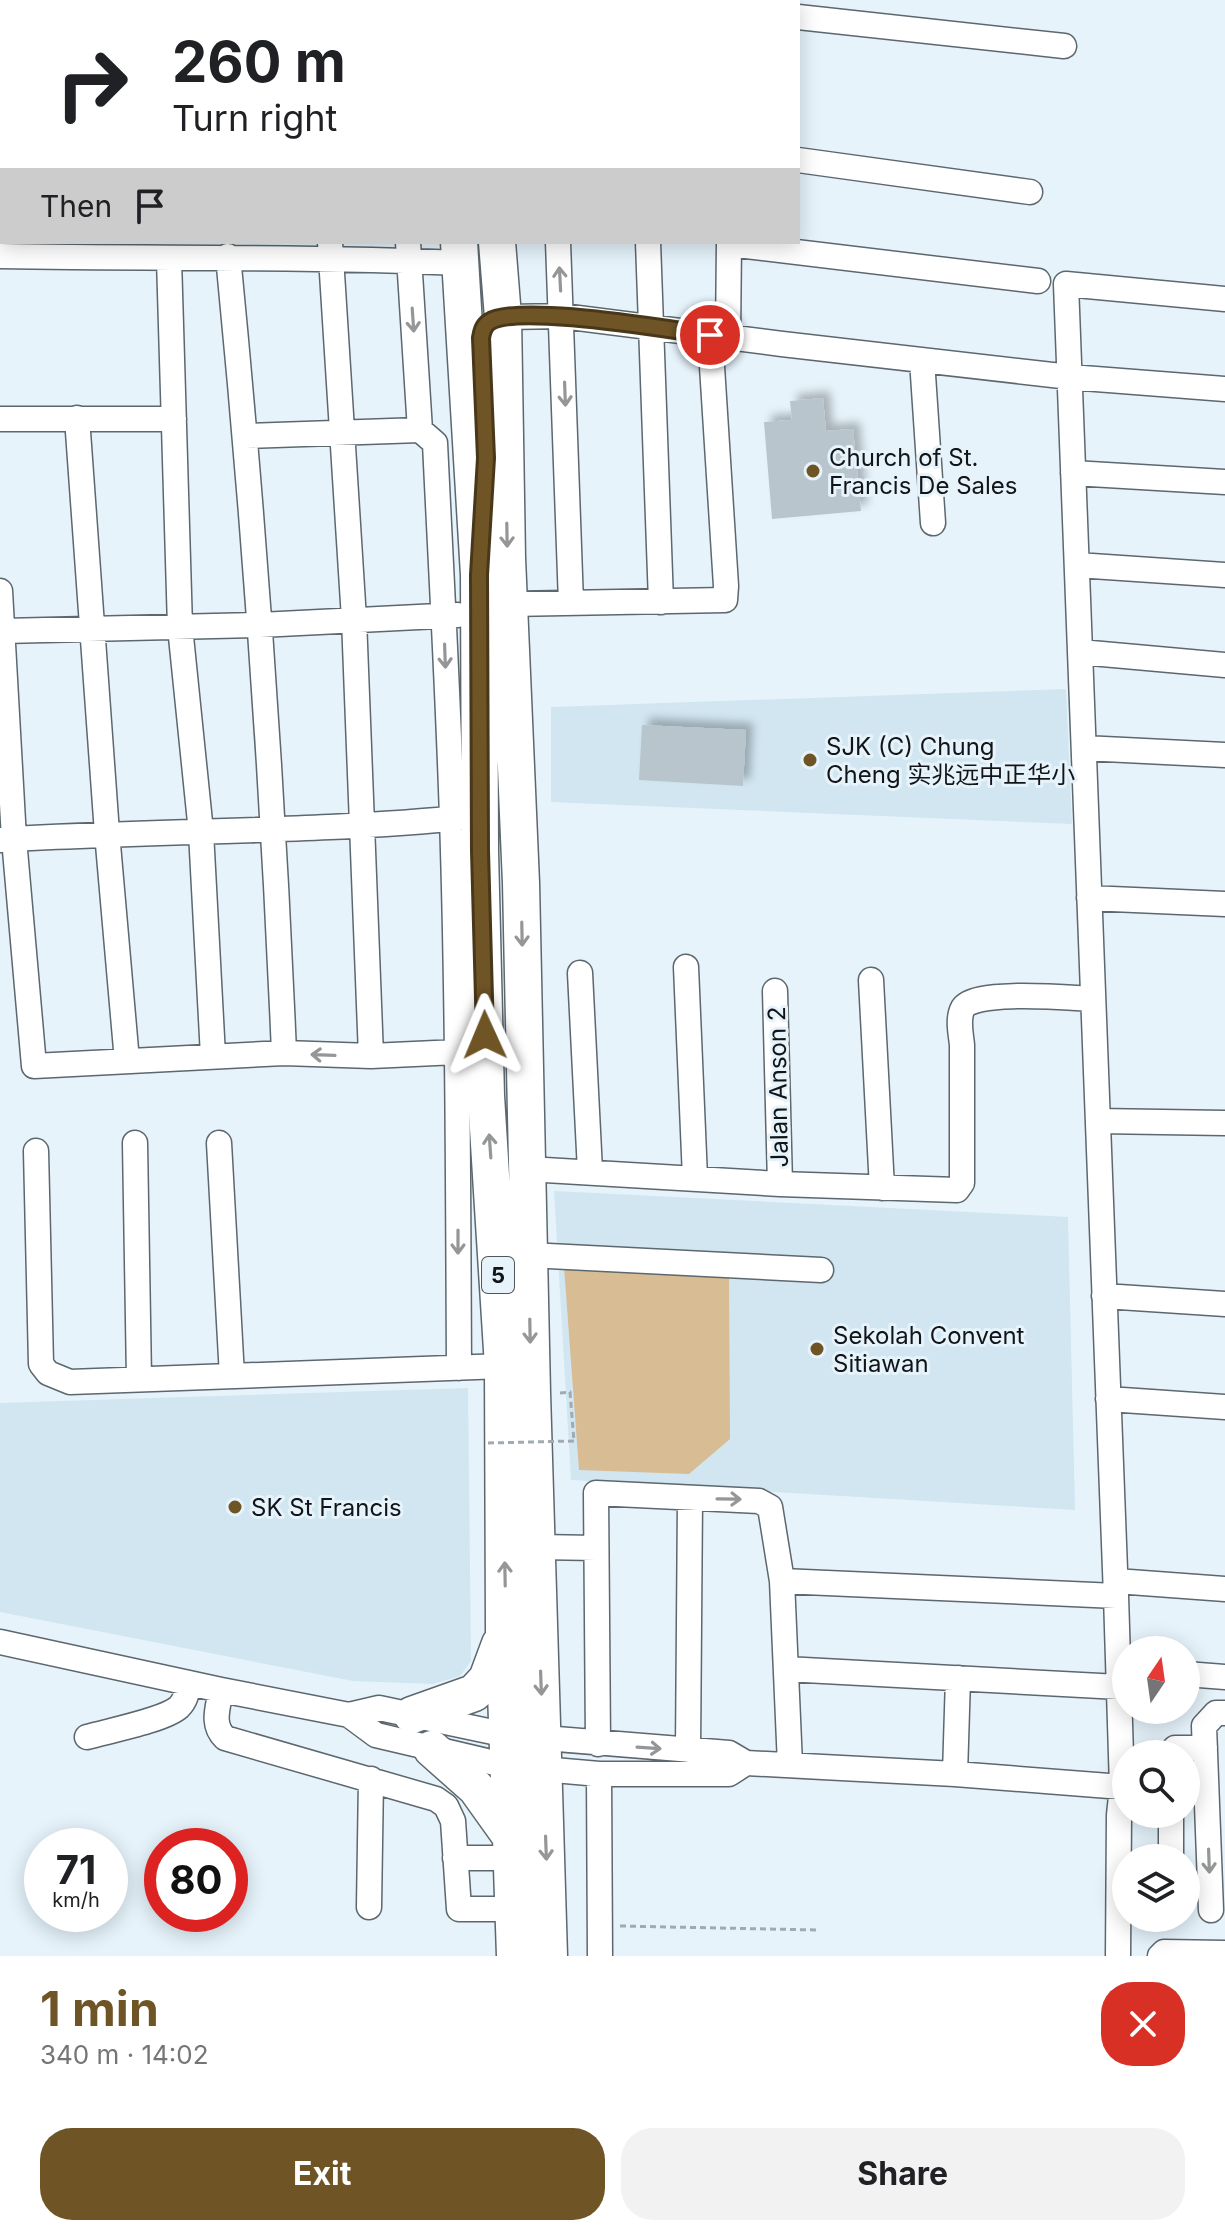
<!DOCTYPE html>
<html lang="en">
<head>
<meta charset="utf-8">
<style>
	body { margin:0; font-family:Inter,"Noto Sans SC",sans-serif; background:#f2f2f2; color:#202124; height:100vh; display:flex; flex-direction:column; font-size:30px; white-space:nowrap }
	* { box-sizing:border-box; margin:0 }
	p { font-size:26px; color:#757577 }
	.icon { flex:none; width:44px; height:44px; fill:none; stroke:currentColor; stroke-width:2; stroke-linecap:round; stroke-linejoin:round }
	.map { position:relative; height:1956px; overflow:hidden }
	.details { display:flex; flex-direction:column; background:#fff; flex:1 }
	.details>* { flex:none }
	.hud { position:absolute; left:0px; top:0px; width:800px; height:244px; box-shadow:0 4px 20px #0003; background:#fff; color:#202124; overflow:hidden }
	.needle { width:52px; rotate:13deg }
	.tools { position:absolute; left:1112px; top:1636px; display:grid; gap:16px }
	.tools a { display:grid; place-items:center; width:88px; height:88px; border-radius:50%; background:#fff; box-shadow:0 4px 20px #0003; font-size:40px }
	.speed { position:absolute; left:24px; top:1828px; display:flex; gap:16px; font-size:40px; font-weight:700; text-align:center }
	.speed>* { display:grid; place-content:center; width:104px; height:104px; border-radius:50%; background:#fff; box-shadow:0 4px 20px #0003; line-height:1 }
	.speed small { font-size:20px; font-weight:400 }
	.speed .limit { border:12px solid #d22; background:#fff; color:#111 }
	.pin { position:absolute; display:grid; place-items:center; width:68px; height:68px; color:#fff; margin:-34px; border:4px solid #fff; border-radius:50%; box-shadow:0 2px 8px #0007 }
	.me { position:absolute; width:88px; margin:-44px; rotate:359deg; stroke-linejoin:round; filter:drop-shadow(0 0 6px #0008) }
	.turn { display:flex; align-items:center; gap:28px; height:168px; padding:0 40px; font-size:36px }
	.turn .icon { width:104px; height:104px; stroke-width:2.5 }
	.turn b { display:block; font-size:56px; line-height:68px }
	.then { display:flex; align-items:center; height:76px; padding:0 40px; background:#0003; gap:16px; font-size:30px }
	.round { display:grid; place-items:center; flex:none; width:84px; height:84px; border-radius:32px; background:#f2f2f2 }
	.head { display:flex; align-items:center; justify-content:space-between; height:136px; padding:0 40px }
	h1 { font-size:48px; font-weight:700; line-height:60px; color:#6f5426 }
	.primary-button { display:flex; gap:16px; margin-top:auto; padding:16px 40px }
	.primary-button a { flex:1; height:92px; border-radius:32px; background:#6f5426; color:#fff; font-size:32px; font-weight:700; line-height:92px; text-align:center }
	.primary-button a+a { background:#f2f2f2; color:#202124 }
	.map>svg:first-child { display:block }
	.built { fill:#d1e6f1 }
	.green { fill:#d8bd94 }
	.building { fill:#b9c5cc; filter:url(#shadow) }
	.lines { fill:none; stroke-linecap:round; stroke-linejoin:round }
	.minor-casing { stroke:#5c676e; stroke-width:27 }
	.highway-casing { stroke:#5c676e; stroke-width:39 }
	.path { stroke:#a0aab0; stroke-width:3; stroke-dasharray:6 4; stroke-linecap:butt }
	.minor { stroke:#fff; stroke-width:24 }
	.highway { stroke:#fff; stroke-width:36 }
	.path-bridge { stroke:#a0aab0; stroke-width:3; stroke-dasharray:6 4; stroke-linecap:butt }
	.oneway { stroke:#949697 }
	.route-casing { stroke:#483719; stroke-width:20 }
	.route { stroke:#6f5426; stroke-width:14 }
	.poi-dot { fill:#6f5426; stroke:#e6f3fb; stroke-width:3 }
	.labels { text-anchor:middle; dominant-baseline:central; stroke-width:6; stroke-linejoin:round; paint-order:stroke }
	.shield { fill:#e6f3fb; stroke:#51585c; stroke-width:2 }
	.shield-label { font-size:22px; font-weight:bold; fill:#111518 }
	.poi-label { font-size:24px; fill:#111518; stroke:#e6f3fb; text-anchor:start }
	.street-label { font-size:24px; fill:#111518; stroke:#e6f3fb }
</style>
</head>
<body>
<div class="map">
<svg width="1225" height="1956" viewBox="0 0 1225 1956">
	<defs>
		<filter id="shadow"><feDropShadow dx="7" dy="-7" stdDeviation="4" flood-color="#0004"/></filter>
	</defs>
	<rect width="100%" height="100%" fill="#e6f3fb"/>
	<path class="built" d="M1066,689L1072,824L551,802V707Z
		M554,1191L1068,1217L1075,1510L571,1480Z
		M468,1388L471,1661L460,1676L433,1684L353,1681L0,1612V1403Z"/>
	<path class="green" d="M564,1267L729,1275L730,1439L689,1474L579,1470Z"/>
	<path class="building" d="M823,398L826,431L853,429L861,511L772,519L764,422L792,420L790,401Z
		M642,725L746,730L743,786L639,780Z"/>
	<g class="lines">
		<defs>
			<path id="minor" d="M43,0V2
				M152,0V2
				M206,0V2
				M314,0L315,2
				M393,0V2
				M544,0V2
				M635,0V2
				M723,2V0
				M798,17L1064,46
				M0,95H2
				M798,160L1030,192
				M330,242L354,619L371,1056
				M408,242L420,430L435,443C441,568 448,693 452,818C458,1001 458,1184 459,1368
				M558,242L571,603
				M648,242L661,602
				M729,244L1038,281
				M0,256C154,259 307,256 461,263
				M228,256C254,521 273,787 284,1053
				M169,259L180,627L201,832L213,1056
				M503,317L562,316L782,344L1070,377L1225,389
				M728,337L729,242
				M922,360L933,523
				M77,418L107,833L127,1061
				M0,419H174
				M245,436L420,430
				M1073,473L1225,482
				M1077,565L1225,575
				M0,591L14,839L34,1066L284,1053L371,1056L457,1052
				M510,604L725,600L726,586L710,335
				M3,631L260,625L458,615
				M1080,652L1225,665
				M1084,748L1225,755
				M0,840C156,830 313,833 469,817
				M1089,898L1225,904
				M686,967L695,1178
				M580,973L590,1171
				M871,980L882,1188
				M775,991L780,1184
				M1098,1121L1225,1123
				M135,1143L139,1379
				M219,1143L232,1376
				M36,1151L41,1364L48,1373L70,1382L503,1366
				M528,1169L780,1184L957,1190L962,1183V1045C961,1034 957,1019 963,1008C975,989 1070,998 1093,999
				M529,1255L821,1270
				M1104,1296L1225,1304
				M1108,1399L1225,1407
				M538,1547L596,1548
				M1116,1581L1225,1589
				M0,1642L221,1690L349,1715L379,1708L507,1735L729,1753L746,1763L955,1774L1122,1787
				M786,1669L1119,1687
				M1186,1674L1225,1677
				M221,1690C218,1708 211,1724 225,1738L436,1799L446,1806L453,1821L459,1909H514
				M349,1715L376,1735L508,1766L599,1774H729L746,1763
				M87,1737C108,1731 165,1720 179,1707C186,1700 187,1692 189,1683
				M598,1744L596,1493L759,1501L770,1507L782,1581
				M688,1750L690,1498
				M1170,1754L1175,1748H1205
				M790,1765L782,1581L1116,1596
				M599,1774L600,1956
				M955,1774L958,1678
				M1171,1814V1858
				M455,1858H512
				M369,1907L371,1779
				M1211,1910L1204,1726L1216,1713H1225
				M1118,1956L1119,1815L1122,1787L1116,1596L1066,284L1225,299
				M1160,1956L1164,1952L1225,1953"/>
			<path id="highway" d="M443,0V2
				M480,0V2
				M459,242L479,575L480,851L486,1096L503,1366L504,1633L515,1956
				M497,242L503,317L507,558L521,883L532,1393L549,1956
				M412,1715L474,1693L487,1679L500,1644
				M432,1749L476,1788L511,1837"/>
		</defs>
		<use href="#minor" class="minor-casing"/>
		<use href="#highway" class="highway-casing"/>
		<path class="path" d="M560,1393L570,1392L574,1441
			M620,1926L818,1930"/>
		<use href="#minor" class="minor"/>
		<use href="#highway" class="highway"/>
		<path class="path-bridge" d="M488,1443L574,1441"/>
	</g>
	<defs><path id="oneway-shaft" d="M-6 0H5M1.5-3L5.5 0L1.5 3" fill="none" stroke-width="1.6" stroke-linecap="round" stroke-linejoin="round" transform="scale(2)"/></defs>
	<g class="oneway">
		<use href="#oneway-shaft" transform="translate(560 279) rotate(-93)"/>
		<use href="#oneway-shaft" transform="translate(413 320) rotate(86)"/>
		<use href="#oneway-shaft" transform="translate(565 394) rotate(88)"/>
		<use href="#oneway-shaft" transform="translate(507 535) rotate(89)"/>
		<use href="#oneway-shaft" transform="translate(445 656) rotate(88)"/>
		<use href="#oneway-shaft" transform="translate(522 934) rotate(89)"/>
		<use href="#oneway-shaft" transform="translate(323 1055) rotate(-178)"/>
		<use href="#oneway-shaft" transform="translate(490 1146) rotate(-94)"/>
		<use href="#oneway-shaft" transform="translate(458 1242) rotate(90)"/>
		<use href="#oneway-shaft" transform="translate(530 1331) rotate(89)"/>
		<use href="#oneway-shaft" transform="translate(729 1499) rotate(1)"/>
		<use href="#oneway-shaft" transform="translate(505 1574) rotate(-91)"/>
		<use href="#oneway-shaft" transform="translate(541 1683) rotate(88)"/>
		<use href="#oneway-shaft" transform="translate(649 1748) rotate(4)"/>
		<use href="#oneway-shaft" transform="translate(546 1848) rotate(88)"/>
		<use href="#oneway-shaft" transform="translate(1209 1861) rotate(88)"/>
	</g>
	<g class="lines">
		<defs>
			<path id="route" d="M485,1035L480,851L479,575L486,458L481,338C482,332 483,326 489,322C517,303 670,330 710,335"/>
		</defs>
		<use href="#route" class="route-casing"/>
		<use href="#route" class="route"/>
	</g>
	<g class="poi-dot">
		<circle cx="813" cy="471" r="8"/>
		<circle cx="810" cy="760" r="8"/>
		<circle cx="817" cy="1349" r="8"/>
		<circle cx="235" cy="1507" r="8"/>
	</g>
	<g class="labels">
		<rect class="shield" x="482" y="1257" width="32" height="36" rx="6"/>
		<g class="shield-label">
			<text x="498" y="1275">5</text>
		</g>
		<g class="poi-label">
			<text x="829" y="457">Church of St.<tspan x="829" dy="28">Francis De Sales</tspan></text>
			<text x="826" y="746">SJK (C) Chung<tspan x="826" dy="28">Cheng 实兆远中正华小</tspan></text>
			<text x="833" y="1335">Sekolah Convent<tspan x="833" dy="28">Sitiawan</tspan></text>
			<text x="251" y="1507">SK St Francis</text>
		</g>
		<g class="street-label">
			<text transform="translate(778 1087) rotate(-91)">Jalan Anson 2</text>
		</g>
	</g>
</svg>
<div class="tools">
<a><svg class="needle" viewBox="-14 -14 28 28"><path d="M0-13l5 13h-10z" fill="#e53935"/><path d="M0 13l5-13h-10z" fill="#757577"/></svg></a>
<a><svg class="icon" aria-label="search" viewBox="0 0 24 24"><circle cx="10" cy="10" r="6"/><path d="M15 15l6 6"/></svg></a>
<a><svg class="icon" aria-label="layers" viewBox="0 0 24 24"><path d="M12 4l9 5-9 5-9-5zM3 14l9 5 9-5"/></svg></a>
</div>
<div class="speed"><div>71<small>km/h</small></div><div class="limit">80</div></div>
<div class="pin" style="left:710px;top:335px;background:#d93025"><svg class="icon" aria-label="arrive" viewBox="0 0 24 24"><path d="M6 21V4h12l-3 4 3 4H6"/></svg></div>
<svg class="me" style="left:485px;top:1035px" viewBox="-20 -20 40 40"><path d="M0-17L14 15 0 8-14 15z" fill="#6f5426" stroke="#fff" stroke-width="4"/></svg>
<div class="hud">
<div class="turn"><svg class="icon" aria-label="right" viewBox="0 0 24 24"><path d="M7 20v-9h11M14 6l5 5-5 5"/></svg><div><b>260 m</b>Turn right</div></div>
<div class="then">Then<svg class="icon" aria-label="arrive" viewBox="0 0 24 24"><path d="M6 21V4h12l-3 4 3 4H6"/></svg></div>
</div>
</div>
<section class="details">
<div class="head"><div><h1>1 min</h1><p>340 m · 14:02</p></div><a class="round" style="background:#d93025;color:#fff"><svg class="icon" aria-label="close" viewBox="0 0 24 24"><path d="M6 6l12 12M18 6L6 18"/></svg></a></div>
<div class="primary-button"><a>Exit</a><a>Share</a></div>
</section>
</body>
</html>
